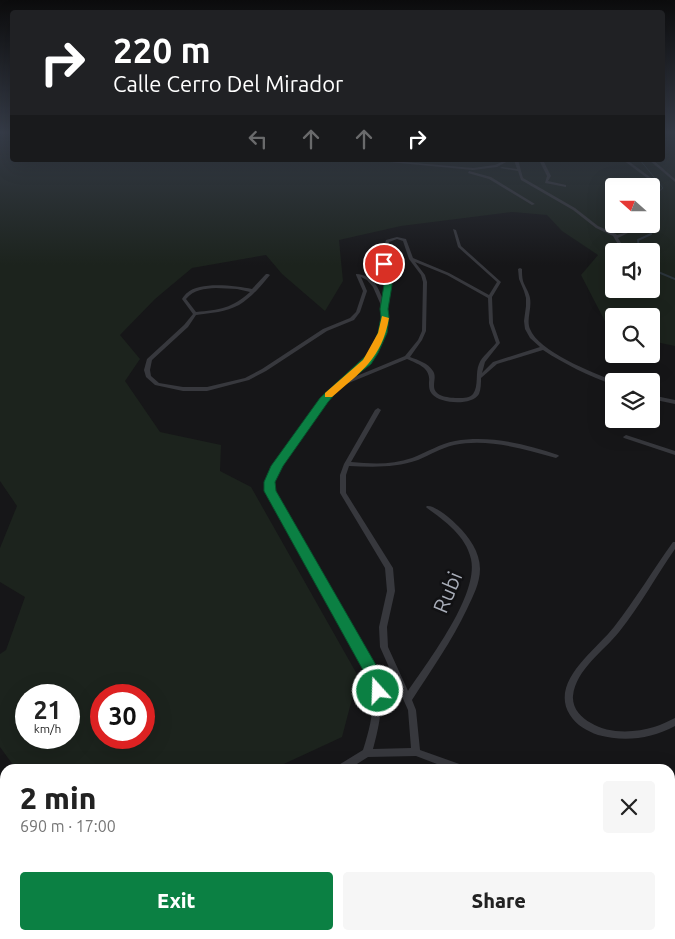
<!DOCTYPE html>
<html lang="en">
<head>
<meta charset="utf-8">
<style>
	body { margin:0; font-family:Ubuntu,sans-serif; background:#f6f6f6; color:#222; height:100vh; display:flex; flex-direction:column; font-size:19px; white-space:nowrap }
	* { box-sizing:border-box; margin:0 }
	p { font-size:16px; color:#767676 }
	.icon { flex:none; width:28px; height:28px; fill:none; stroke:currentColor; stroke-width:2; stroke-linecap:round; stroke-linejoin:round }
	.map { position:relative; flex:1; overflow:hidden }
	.drawer { position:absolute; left:0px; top:764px; width:675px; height:176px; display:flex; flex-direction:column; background:#fff; border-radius:15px 15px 0 0; box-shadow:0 5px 20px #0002 }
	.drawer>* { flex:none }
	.top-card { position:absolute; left:10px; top:10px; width:655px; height:152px; border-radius:5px; box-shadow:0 5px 20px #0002; background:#202124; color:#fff; overflow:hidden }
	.needle { width:32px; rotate:291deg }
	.fabs { position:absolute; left:605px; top:178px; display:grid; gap:10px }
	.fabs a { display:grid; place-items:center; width:55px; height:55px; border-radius:5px; background:#fff; box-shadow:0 5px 20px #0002; font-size:25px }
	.speed { position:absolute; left:15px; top:684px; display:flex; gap:10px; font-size:25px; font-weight:700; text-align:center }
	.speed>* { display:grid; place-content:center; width:65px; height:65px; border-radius:50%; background:#fff; box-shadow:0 5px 20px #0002; line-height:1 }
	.speed small { font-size:12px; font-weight:400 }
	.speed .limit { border:8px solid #d22; background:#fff; color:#111 }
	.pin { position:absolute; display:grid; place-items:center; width:42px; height:42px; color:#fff; margin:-21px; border:2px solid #fff; border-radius:50%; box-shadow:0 1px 5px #0007 }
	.me { position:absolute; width:55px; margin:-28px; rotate:340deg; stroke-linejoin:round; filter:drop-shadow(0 0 4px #0008) }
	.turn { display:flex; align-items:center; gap:18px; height:105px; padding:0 20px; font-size:22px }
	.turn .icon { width:65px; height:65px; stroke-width:2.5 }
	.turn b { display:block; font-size:35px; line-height:42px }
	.lanes { display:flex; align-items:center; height:48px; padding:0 20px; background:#0003; justify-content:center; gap:25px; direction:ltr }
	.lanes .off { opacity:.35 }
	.round { display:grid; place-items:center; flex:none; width:52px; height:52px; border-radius:5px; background:#f6f6f6 }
	.summary { display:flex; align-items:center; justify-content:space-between; height:85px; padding:0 20px }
	h1 { font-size:30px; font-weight:800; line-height:38px }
	.button { display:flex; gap:10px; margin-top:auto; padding:10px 20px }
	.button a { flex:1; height:58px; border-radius:5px; background:#0b8043; color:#fff; font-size:20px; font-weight:800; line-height:58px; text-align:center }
	.button a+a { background:#f6f6f6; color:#222 }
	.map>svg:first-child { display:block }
	.green { fill:#1c231d; fill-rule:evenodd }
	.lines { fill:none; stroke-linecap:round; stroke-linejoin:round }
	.stream-far1 { stroke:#2c353c; stroke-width:1 }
	.stream { stroke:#2c353c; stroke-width:2 }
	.minor { fill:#37383d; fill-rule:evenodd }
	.route { fill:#0b8043; stroke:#07532c }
	.slow { fill:#f59e0b }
	.labels { text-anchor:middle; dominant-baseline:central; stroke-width:5; stroke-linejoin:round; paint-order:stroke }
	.near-street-label { font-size:21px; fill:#a8adb8; stroke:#111113 }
</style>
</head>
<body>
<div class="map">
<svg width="675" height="939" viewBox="0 0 675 939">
	<rect width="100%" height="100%" fill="#161618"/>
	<path class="green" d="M0,133H12V160H662L663,133H675V346L651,341V316H614V332L610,331L581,275L598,255L562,231L547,215L512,212L401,226L339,240L343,281L325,311L282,274L266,255L192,268L155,299L120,335L140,359L125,381L160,432L221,445L220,471L251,487L358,676L342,737L273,769H16L0,747V654L6,650L25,597L0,582V548L17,506L0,481ZM614,186H651V224H614ZM614,251H651V289H614ZM26,695H69V738H26ZM101,695H144V738H101Z"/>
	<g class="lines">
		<path class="stream-far1" d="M640,160L663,188L651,198"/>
		<path class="stream" d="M637,224L648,227L651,234L638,240L639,251
			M651,269L675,279"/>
		<path class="minor" d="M368,160H381L473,168L495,165L506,160H510L497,167L473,170Z
			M514,160H518L523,178L575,208L598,226L616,234L617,235L624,233L621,224H625L628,233L618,238L626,251H622L613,236L596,228L573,210L521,180L518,171L500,168L502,167L517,169Z
			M539,160H543L551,176L548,181L566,185V187L545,183L547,176Z
			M623,160H627L654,180L651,187L648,186L651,181Z
			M649,160H653L675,179V182Z
			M469,171L491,177L535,204L532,205L489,179L468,173Z
			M453,229L456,230L461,246L501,282L492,297L493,323L500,343L485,362L482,373L493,362L540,347L530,338L525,329L524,321L526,306V298L524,291L519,279L518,269L520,268L522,269C522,273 522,277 523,281C525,287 529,292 530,298C532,309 526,320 530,329C538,351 593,373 614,381V385C589,376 564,364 543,350L497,364L481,378C481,383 481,389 479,394C472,406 440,404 432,394C429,390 429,387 429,382C431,368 418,364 407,359L339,387L326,401L280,466L272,482L273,491L380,679C383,706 380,723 373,749L411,748L408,710L380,647L379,627L387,591L385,568L340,493V475L344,464L375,410L378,408L381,410L351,462C372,464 392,465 412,458C427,452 440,444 455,441C490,435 526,444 558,455L559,456L556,458C523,449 488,438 454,445C441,448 430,455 418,460C395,468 373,467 349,466L346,475V493L393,568L395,591L387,627L388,647L408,691C428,661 479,595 471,559C466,536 445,521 427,508L426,507L427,506C435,505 451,519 458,526C469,537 480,552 480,569C480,583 473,596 467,609C452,641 431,670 412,700L416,710L420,750L465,766L467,769H450L416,756L368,757L349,769H335L337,766L363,750C371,725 375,706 372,679L267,491C266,487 265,483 267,480C273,464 326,389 339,383L338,382L339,381L365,361L380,333L383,310L373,287L367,280L361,277L367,291L360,312L354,320L327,331L266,371L249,380L207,391H183L155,385L146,377L144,370L147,359L184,325L193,314L182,299C182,299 186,293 187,293C200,281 236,286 252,289L266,274H268L270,275C261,286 251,298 239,305C226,312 211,313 196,315L188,327L152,360L150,370L151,376L159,383L183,387H207L245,378L262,369L323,329L350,318L356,312L363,291L356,275V274C374,275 378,287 384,302L386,285L382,253L386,240L397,237L406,239L413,258L449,273L489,295L497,282L458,247ZM397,239L403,241L409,259L421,275L423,282L422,331L418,340L405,356L347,380L369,363L384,333L390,285L386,253L389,242ZM415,262L447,275L488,298L489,323L496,343C491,350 482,356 479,364C475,373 479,386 473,394C470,398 464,398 459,398C450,398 434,397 434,386C434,380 436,376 433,371C428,363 418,360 410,357L422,340L426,331L427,282L425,275ZM216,288L237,289L250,292C233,308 219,310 196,312L186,299C194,289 204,289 216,288Z
			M651,395L675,400V404L651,399Z
			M626,435L675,451V455L624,438L623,437Z
			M673,542H675V549C656,576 640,606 619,632C604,651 576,669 573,696C572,708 581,718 591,723C608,734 635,733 654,727C661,725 668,721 675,718V726C651,739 624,742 598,735C587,731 576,725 570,715C549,682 596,650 614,627C635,600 653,570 673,542Z
			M670,838H675V848H670Z
			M45,935H59L61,939H47Z
			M608,935H626L628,939H610Z"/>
	</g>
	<linearGradient id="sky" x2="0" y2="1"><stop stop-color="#0c0c0d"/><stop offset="0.5" stop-color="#363c48"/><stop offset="1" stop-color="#363c48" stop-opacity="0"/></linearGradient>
	<rect width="675" height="265" fill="url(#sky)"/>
	<path class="route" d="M382,262L388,264L392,285L388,309L389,317L387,333L378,353L371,364L340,388L328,402L283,466L275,482L276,491L384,679L385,691L383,695L378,697L372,695L368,679L264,491V482L271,466L320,398L369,353L378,333L381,317L380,309L384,285Z"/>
	<path class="slow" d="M382,316L389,318C382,358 361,372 332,397H325V393L363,360L378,333Z"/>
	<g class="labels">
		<g class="near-street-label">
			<text transform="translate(447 592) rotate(-67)">Rubi</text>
		</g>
	</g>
</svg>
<div class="fabs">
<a><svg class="needle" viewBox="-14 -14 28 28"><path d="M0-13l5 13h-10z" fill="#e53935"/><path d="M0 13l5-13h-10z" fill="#767676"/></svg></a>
<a><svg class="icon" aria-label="sound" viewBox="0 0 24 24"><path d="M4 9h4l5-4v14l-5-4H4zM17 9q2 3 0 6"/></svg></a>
<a><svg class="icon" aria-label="search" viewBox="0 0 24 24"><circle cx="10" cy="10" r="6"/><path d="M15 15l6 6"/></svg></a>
<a><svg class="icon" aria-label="layers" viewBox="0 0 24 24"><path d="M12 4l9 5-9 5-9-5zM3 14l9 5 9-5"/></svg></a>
</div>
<div class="speed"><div>21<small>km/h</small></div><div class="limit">30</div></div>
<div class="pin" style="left:384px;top:264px;background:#d93025"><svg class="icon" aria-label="arrive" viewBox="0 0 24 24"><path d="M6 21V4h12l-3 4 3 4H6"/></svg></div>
<svg class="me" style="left:378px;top:691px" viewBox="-20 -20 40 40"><circle r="17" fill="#0b8043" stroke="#fff" stroke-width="3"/><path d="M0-11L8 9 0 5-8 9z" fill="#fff"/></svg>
<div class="top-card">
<div class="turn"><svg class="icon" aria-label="right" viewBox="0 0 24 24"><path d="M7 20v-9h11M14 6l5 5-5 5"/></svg><div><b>220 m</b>Calle Cerro Del Mirador</div></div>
<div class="lanes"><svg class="icon off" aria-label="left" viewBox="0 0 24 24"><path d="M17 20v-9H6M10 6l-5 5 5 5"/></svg><svg class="icon off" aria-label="ahead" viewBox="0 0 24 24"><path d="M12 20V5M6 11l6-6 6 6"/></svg><svg class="icon off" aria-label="ahead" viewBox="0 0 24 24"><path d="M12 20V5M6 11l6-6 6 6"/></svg><svg class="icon" aria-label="right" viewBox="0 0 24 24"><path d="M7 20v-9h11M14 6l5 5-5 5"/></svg></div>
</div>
<section class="drawer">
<div class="summary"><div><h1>2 min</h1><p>690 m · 17:00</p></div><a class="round"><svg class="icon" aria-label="close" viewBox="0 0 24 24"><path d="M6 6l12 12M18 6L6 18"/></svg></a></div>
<div class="button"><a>Exit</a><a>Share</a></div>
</section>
</div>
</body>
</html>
